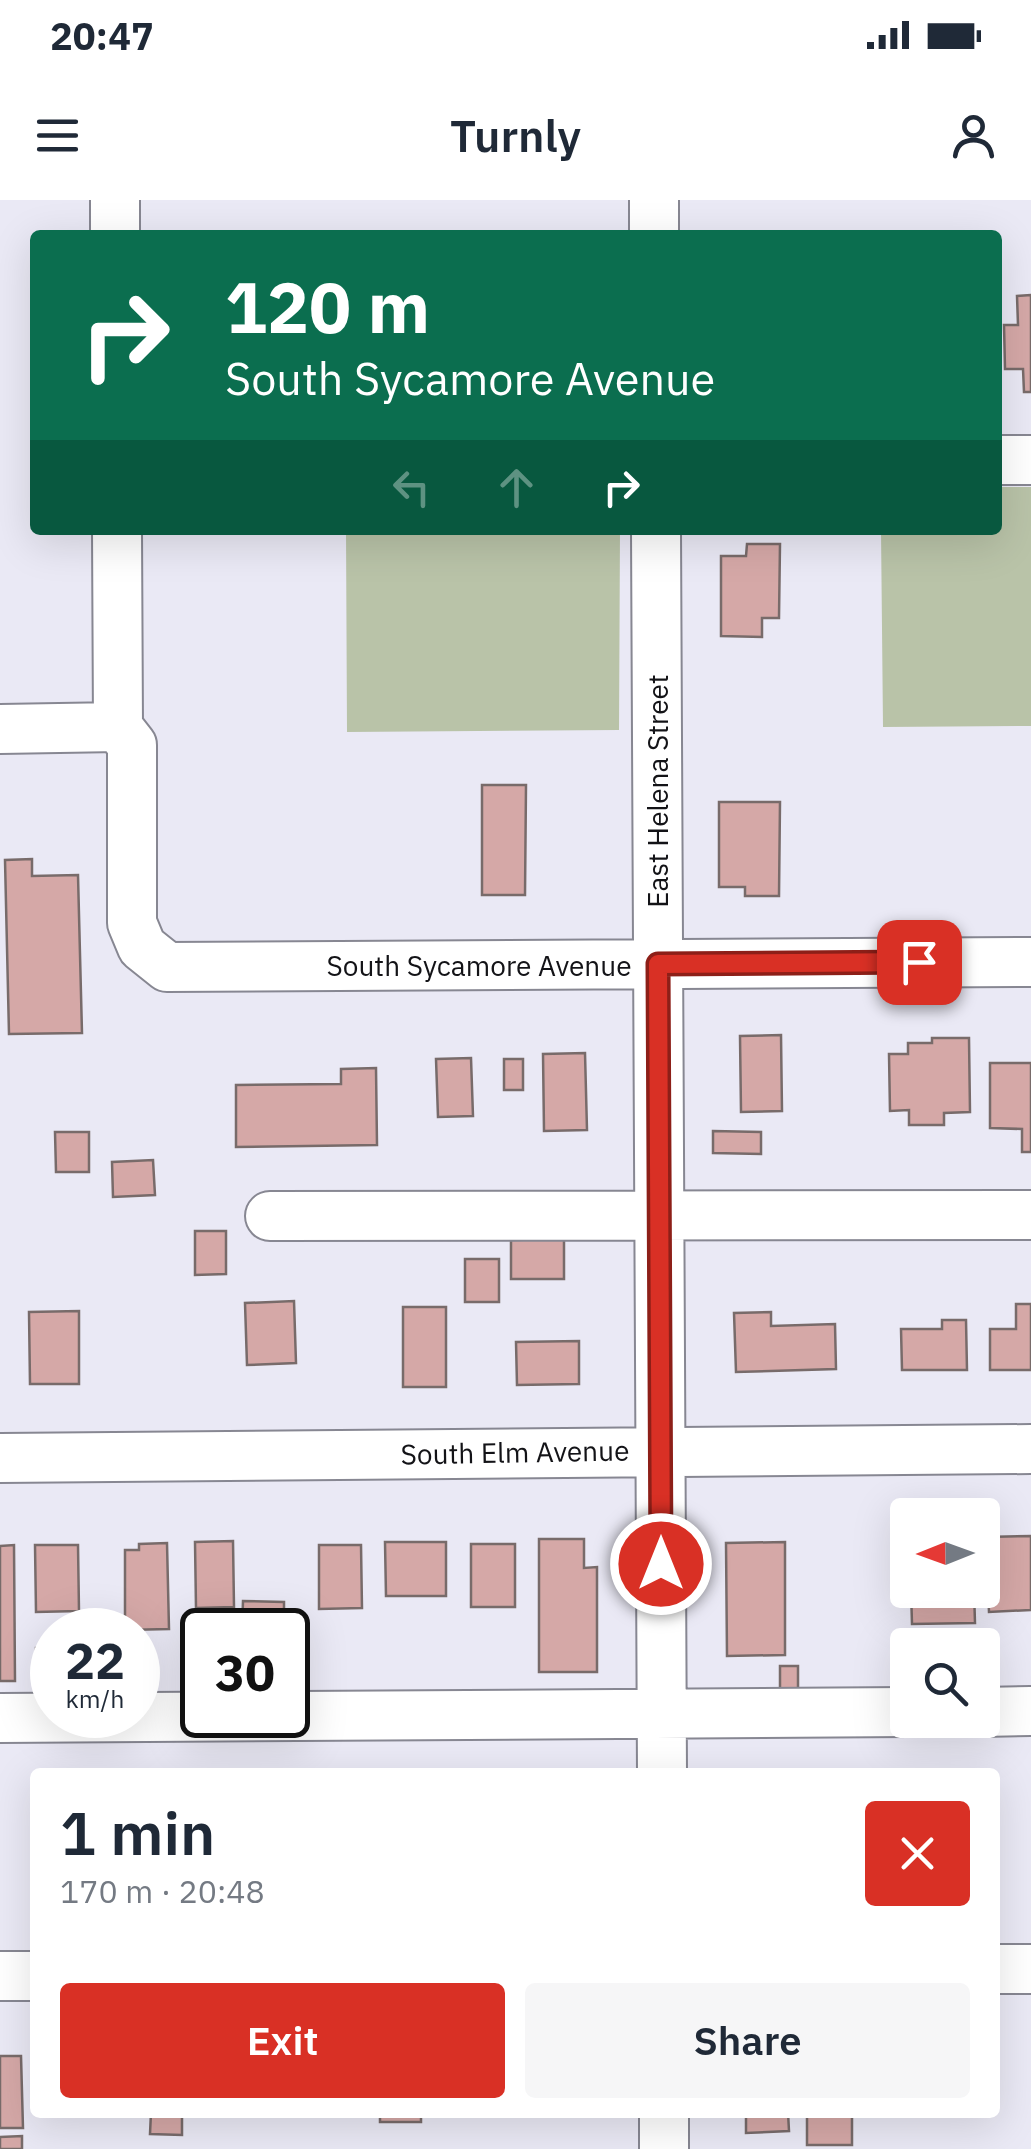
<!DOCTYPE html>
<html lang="en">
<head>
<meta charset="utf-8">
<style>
	body { margin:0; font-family:"IBM Plex Sans",sans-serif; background:#f6f6f7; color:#1f2937; height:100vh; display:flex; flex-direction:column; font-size:38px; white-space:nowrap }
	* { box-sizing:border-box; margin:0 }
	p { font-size:32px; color:#747a83 }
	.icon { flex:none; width:55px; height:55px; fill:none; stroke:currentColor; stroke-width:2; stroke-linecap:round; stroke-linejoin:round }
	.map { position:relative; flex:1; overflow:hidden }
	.panel { position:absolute; left:30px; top:1568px; width:970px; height:350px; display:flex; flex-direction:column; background:#fff; border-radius:10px; box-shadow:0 10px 40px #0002 }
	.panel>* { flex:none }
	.guide { position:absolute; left:30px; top:30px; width:972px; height:305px; border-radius:10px; box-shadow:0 10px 40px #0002; background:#0b6e4f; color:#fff; overflow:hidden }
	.needle { width:65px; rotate:269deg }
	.buttons { position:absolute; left:890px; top:1298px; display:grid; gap:20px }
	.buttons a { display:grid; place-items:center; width:110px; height:110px; border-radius:10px; background:#fff; box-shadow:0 10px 40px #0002; font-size:50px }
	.speed { position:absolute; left:30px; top:1408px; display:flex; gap:20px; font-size:50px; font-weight:700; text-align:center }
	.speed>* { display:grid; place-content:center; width:130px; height:130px; border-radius:50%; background:#fff; box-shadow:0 10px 40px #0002; line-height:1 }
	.speed small { font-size:25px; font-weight:400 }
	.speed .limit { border:5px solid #111; border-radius:15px; background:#fff; color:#111 }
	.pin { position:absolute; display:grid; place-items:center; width:85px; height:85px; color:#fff; margin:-42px; border-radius:20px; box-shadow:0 5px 15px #0006 }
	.me { position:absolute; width:110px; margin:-55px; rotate:0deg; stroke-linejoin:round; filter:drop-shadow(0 0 8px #0008) }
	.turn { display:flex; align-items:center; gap:35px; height:210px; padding:0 30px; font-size:45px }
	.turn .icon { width:130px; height:130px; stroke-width:2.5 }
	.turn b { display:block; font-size:70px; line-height:85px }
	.lanes { display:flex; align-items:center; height:95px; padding:0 30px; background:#0003; justify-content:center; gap:50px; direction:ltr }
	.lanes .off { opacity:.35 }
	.round { display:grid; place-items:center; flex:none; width:105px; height:105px; border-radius:10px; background:#f6f6f7 }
	.headline { display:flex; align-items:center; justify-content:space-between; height:170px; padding:0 30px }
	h1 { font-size:60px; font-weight:600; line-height:75px }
	.action { display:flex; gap:20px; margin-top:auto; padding:20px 30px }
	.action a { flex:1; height:115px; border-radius:10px; background:#d93025; color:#fff; font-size:40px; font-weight:600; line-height:115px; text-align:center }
	.action a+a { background:#f6f6f7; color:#1f2937 }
	.status { display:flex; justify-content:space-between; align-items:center; height:70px; padding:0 50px; background:#fff; direction:ltr }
	.status svg { height:28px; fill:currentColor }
	header { display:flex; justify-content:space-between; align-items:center; height:130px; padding:0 30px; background:#fff; font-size:45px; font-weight:600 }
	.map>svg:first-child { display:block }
	.green { fill:#b9c3a8 }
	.building { fill:#d5a8a7; stroke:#786b6a; stroke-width:2.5 }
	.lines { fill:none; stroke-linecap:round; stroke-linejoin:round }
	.minor-casing { stroke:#878792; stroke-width:52 }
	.minor { stroke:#fff; stroke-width:48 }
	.route-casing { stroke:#8d1f18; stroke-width:25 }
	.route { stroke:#d93025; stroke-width:18 }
	.labels { text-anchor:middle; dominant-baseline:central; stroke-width:9; stroke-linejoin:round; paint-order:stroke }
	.street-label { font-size:28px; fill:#131317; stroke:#fff }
</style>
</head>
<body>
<div class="status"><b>20:47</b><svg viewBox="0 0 49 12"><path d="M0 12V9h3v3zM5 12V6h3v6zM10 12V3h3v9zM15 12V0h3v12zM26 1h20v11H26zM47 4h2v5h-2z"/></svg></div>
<header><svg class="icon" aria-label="menu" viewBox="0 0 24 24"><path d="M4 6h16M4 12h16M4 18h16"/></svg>Turnly<svg class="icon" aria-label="person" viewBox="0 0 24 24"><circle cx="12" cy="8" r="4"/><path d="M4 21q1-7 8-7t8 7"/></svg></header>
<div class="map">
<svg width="1031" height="1949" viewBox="0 0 1031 1949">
	<rect width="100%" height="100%" fill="#eae9f5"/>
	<path class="green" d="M998,287H1031V526L883,527L881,330H998Z
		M346,330H620L619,530L347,532Z"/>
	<path class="building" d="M1031,95V192H1024L1023,169H1005L1004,125H1018L1017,96Z
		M747,344H780L779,418H762V437L721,436V356H746Z
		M482,585H526L525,695H482Z
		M719,602H780L779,696H745V687H719Z
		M32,659V676L78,675L82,833L9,834L5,660Z
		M781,835L782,911L741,912L740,836Z
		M932,838H969L970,912L944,913V925H909V910L890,911L889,854H908V843H932Z
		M585,853L587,930L544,931L543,854Z
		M471,858L473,916L438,917L436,859Z
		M504,859H523V890H504Z
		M990,863H1031V952H1022V929L990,928Z
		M376,868L377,945L236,947V885L341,884V869Z
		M713,931L761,932V954L713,953Z
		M55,932H89V972H56Z
		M153,960L155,995L113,997L112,962Z
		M195,1031H226V1074L195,1075Z
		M564,1039V1079H511V1040Z
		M465,1059H499V1102H465Z
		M294,1101L296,1163L247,1165L245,1103Z
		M1016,1104H1031V1170H990V1129H1016Z
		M403,1107H446V1187H403Z
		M79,1111V1184H30L29,1112Z
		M771,1112V1126L835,1124L836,1169L736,1172L734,1113Z
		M942,1120H966L967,1170H902L901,1129H942Z
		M579,1141V1184L517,1185L516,1142Z
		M1031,1336V1410L989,1412L986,1337Z
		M539,1339H584V1368L597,1367V1472H539Z
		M233,1341L234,1407L196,1408L195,1342Z
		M385,1342H446V1396H386Z
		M785,1342V1455L727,1456L726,1343Z
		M167,1343L169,1429L125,1430V1350H139V1344Z
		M471,1344H515V1407H471Z
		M14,1345L15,1481H0V1346Z
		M35,1345H78L79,1411L36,1412Z
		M319,1345H361L362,1408L319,1409Z
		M911,1390H974L975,1423L912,1424Z
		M243,1401L284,1402V1430H242Z
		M36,1448H52V1486H36Z
		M780,1466H798V1491L780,1490Z
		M0,1856H21L23,1928H0Z
		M151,1912H182V1935L150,1934Z
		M380,1912H421V1922H380Z
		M746,1912H788L789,1931L746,1933Z
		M807,1912H852V1945H807Z
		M22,1936V1949H0V1937Z"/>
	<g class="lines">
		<defs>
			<path id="minor" d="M115,0V35
				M654,0V35
				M998,260H1031
				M117,330L118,527L132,545V723L142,747L167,767L1031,762
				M656,330L662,1572
				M0,529L118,527
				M270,1016L1031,1015
				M0,1258L1031,1249
				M982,1512L1031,1511
				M0,1518L908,1512
				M995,1769H1031
				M0,1776H35
				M664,1912V1949"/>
		</defs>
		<use href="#minor" class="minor-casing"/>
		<use href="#minor" class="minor"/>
	</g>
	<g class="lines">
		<defs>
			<path id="route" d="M661,1364L658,764L919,762"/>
		</defs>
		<use href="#route" class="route-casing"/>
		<use href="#route" class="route"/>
	</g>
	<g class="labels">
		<g class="street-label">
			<text transform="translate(657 591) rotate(-90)">East Helena Street</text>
			<text x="479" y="765">South Sycamore Avenue</text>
			<text transform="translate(515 1252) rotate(-1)">South Elm Avenue</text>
		</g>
	</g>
</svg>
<div class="buttons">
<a><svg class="needle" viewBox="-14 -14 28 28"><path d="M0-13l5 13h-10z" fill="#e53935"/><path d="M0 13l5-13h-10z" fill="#747a83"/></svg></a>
<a><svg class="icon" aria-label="search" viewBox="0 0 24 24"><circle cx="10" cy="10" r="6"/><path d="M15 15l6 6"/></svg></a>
</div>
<div class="speed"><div>22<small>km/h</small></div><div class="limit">30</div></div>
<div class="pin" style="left:919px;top:762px;background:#d93025"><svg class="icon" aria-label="arrive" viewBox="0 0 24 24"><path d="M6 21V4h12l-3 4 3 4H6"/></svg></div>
<svg class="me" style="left:661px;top:1364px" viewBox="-20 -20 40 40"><circle r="17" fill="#d93025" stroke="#fff" stroke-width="3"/><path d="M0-11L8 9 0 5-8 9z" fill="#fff"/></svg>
<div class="guide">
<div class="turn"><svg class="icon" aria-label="right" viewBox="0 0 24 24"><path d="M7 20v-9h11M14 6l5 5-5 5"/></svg><div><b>120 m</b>South Sycamore Avenue</div></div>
<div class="lanes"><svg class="icon off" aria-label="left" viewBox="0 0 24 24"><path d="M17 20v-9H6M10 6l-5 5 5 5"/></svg><svg class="icon off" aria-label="ahead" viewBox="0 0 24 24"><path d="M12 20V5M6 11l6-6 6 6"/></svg><svg class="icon" aria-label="right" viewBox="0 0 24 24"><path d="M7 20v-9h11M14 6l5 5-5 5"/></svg></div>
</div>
<section class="panel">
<div class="headline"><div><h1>1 min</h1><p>170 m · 20:48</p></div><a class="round" style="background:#d93025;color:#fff"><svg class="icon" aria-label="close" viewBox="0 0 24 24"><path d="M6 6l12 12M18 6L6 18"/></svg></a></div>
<div class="action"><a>Exit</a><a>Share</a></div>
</section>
</div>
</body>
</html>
